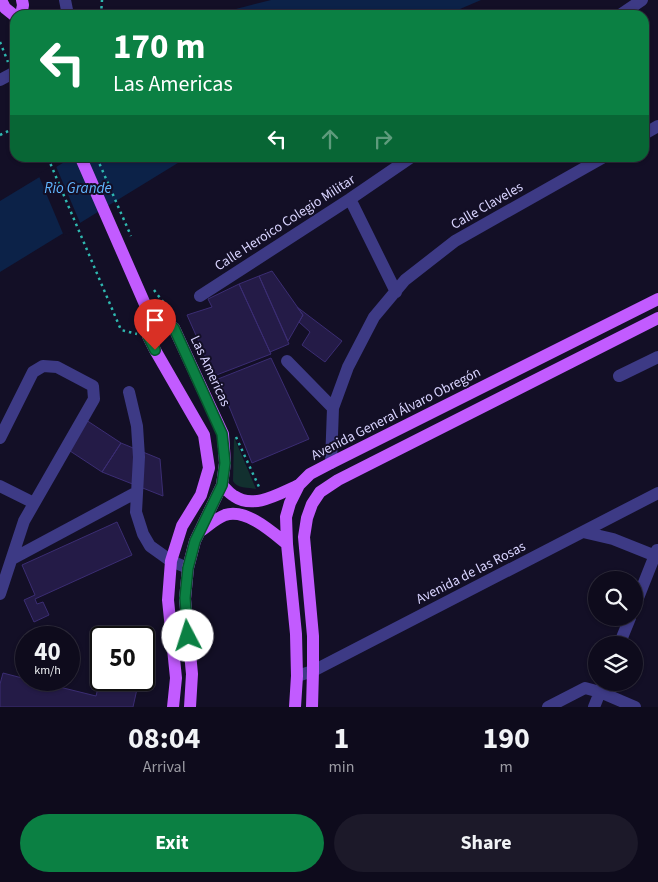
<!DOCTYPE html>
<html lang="en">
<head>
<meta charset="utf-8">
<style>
	body { margin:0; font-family:"Source Sans 3",sans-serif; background:#1c1929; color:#f1f3f6; height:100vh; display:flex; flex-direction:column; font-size:19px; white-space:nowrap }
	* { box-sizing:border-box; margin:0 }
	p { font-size:16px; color:#9b9ba3 }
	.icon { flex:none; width:28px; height:28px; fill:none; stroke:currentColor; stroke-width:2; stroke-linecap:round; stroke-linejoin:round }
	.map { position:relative; height:707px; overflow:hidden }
	.sheet { display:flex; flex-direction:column; background:#0e0b1c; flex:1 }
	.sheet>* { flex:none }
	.top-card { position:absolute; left:10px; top:10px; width:639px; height:152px; border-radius:15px; box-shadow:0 1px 4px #0004,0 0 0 1px #2e2b3b; background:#0b8043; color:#fff; overflow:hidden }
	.controls { position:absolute; left:588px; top:571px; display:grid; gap:10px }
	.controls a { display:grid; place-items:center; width:55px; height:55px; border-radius:50%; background:#0e0b1c; box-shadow:0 1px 4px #0004,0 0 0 1px #2e2b3b; font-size:25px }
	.speed { position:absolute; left:15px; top:626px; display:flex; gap:10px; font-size:25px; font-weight:700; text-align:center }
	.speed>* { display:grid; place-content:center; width:65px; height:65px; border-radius:50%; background:#0e0b1c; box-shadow:0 1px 4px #0004,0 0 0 1px #2e2b3b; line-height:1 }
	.speed small { font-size:12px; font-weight:400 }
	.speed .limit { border:2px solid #111; border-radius:8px; background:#fff; color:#111 }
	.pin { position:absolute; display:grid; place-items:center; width:42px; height:42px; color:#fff; margin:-51px -21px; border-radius:50% 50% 50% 0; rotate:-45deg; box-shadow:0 0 5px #0007 }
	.pin .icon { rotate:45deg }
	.me { position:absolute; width:55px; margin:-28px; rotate:355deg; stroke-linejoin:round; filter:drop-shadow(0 0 4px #0008) }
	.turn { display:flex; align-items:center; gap:18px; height:105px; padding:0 20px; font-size:22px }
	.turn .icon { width:65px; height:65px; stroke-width:2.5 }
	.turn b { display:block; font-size:35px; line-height:42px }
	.lanes { display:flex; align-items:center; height:48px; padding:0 20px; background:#0003; justify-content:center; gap:25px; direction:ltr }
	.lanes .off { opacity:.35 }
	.eta { display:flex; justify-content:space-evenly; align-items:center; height:85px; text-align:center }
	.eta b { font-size:30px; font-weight:700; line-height:35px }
	.button { display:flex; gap:10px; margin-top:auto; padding:10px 20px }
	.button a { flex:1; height:58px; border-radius:30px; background:#0b8043; color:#fff; font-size:20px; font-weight:700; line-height:58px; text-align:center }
	.button a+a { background:#1c1929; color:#f1f3f6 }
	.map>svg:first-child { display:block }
	.green { fill:#12302f }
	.water { fill:#0c2248 }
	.pier { fill:#130f26 }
	.building { fill:#241b47; stroke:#3b2d73 }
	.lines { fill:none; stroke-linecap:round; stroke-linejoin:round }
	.path { stroke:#2fb8b0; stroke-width:2.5; stroke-dasharray:2.5 4; stroke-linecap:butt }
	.minor { stroke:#3d3a85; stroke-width:12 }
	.major { stroke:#c25bff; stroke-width:12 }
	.route-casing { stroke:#07532c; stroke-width:12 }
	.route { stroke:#0b8043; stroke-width:9 }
	.labels { text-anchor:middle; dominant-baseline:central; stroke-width:4; stroke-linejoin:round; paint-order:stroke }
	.street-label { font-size:14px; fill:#d9d4ff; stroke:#130f26 }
	.water-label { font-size:15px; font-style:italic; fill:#62b6ff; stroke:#130f26 }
</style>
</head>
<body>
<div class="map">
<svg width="658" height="707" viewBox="0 0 658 707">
	<rect width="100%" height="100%" fill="#130f26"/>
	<path class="green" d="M234,437L256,489C248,487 237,489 233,481Z"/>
	<path class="water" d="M271,0H481L446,15H225L236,9Z
		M71,158H186L0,272V201Z"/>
	<path class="pier" d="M55,164L81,225L64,236L38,174Z"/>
	<path class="building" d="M272,271L303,315L288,341L259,276Z
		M259,276L289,344L270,352L239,284Z
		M239,284L271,354L214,376L187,315L212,307L208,299Z
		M297,307L342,341L325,362L302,345L310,332L299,322L303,315Z
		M271,358L309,439L252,463L218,379Z
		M86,420L121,443L102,472L67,449Z
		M121,443L160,459L163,496L102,472Z
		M117,522L132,555L35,599L37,604L43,602L49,615L34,622L24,600L35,595L22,565Z
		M3,673L26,679V680H31L96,696L101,676V680H139L133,707H0V684Z"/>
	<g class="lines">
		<path class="path" d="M101,15L102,0
			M0,42L8,62
			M0,135L15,128
			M48,158L121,330L137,334
			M97,158L131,236
			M154,290L170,311
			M236,437L260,489"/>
		<path class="minor" d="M65,0L68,15
			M620,15L642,0
			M0,80L15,72
			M644,134L658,126
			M350,199L396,292
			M200,296L350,199L410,158
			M287,361L333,408
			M619,376L658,357
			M129,392L137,426L139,457L136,512L143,534L150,546L171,561L188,568
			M0,438L33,372L43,366L57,367L93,386L94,399L24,521L0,594
			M331,463L333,408L348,367L374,317L405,280L455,241L602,158
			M0,486L34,503
			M583,532L613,539L658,557
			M12,559L137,492
			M634,608L657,550
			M619,645L630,618
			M297,676L313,671L658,493
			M548,707L585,688L600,692L635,707
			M594,707L604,682"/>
		<path class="major" d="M1,0L5,8L15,16
			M21,15L23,5L22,0
			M81,158L151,318
			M151,318L174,328L223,434L225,463L222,485L195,541L188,568L185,599L192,674L190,707
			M151,318L148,336L155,350L204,435L209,468L201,495L182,526L171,561L168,600L176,678L173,707
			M222,485C226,489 230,494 234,496C254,510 280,493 299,485
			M202,530C209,525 217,518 225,515C246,508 272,532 287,544
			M295,707L297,676L296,634L287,544L286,517L290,503L299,485L310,474L331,463L658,299
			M312,707L313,671V636L304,537L307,518L312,504L320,492L338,480L658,318"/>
	</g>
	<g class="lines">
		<defs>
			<path id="route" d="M155,350L148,336L151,318L174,328L222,434L225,463L222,485L195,541L188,568L185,598L188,636"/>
		</defs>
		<use href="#route" class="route-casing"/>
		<use href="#route" class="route"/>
	</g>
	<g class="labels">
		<g class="street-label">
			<text transform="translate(487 206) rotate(-30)">Calle Claveles</text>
			<text transform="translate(285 223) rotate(-33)">Calle Heroico Colegio Militar</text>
			<text transform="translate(210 371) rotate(65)">Las Americas</text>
			<text transform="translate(396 414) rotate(-27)">Avenida General Álvaro Obregón</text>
			<text transform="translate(471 573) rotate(-27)">Avenida de las Rosas</text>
		</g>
		<g class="water-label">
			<text x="78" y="188">Rio Grande</text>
		</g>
	</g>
</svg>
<div class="controls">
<a><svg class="icon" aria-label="search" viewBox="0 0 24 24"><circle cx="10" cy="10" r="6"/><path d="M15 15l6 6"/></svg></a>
<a><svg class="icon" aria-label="layers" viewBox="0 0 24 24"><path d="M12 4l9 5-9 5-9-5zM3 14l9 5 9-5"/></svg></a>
</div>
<div class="speed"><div>40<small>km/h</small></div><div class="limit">50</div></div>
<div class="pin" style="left:155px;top:350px;background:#d93025"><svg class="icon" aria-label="arrive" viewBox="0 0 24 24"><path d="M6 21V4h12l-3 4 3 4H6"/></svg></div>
<svg class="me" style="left:188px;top:636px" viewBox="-20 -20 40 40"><circle r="19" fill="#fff"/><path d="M0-13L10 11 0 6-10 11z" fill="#0b8043"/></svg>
<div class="top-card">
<div class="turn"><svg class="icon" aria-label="left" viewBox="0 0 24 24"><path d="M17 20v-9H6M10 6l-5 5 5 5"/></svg><div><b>170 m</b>Las Americas</div></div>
<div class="lanes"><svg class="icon" aria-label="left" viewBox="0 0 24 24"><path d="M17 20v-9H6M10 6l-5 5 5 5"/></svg><svg class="icon off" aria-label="ahead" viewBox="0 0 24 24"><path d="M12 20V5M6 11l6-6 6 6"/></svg><svg class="icon off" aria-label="right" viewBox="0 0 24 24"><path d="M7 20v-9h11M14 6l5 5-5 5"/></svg></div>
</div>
</div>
<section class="sheet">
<div class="eta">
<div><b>08:04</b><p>Arrival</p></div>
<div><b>1</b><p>min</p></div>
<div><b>190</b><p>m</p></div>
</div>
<div class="button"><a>Exit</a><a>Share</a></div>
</section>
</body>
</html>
